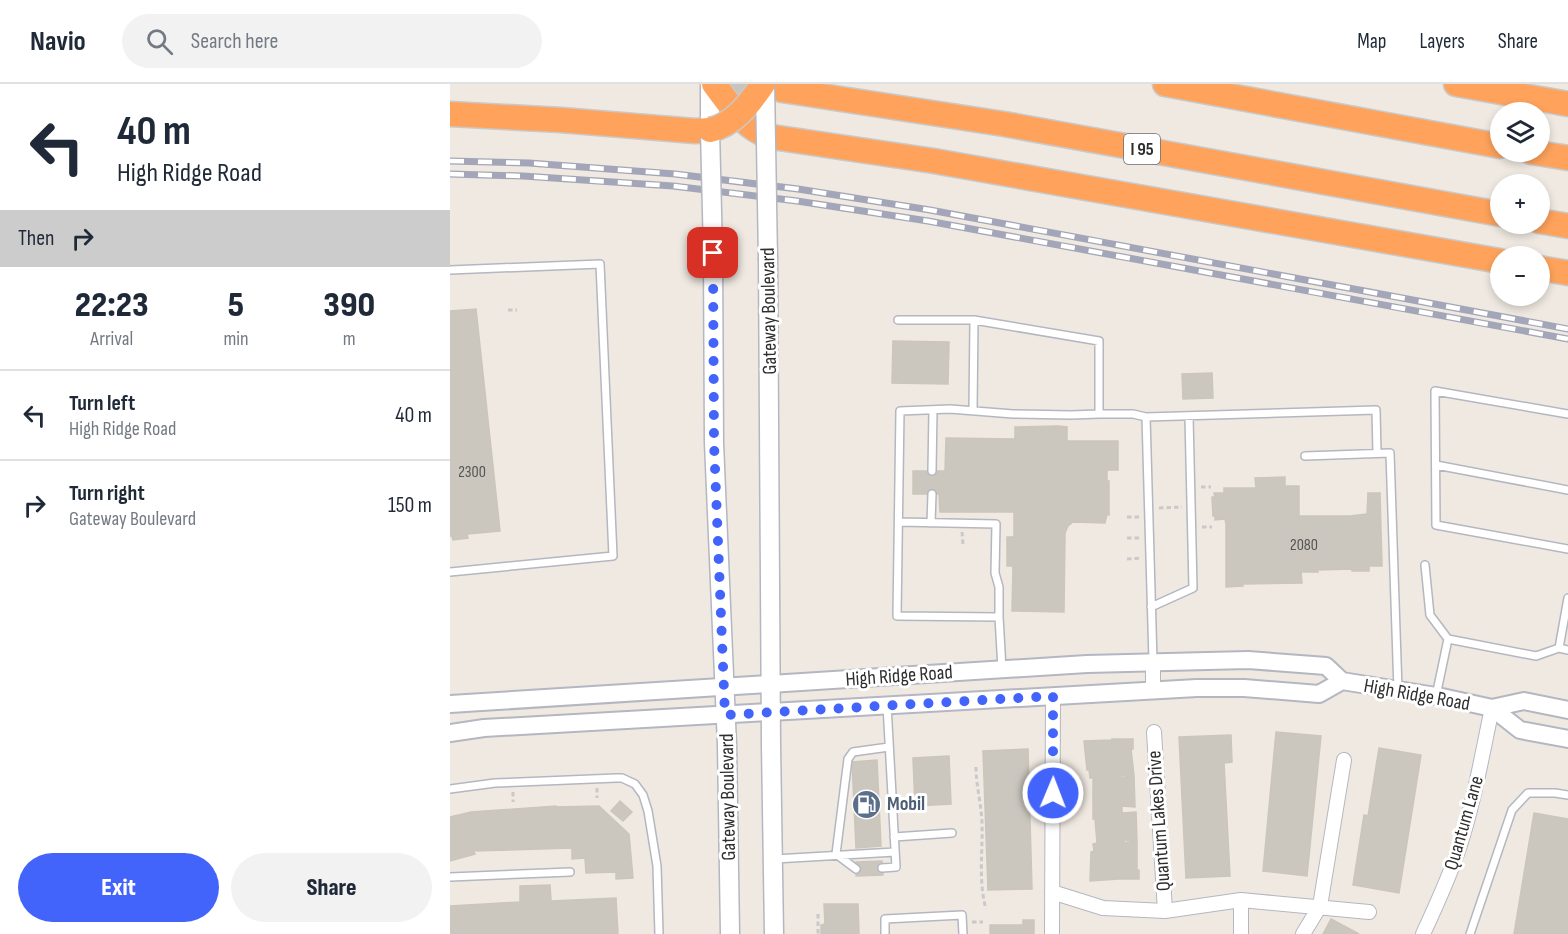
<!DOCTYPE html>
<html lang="en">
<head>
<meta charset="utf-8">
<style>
	body { margin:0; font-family:"Sofia Sans Condensed",sans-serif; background:#f2f2f3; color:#1f2937; height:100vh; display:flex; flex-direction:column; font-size:22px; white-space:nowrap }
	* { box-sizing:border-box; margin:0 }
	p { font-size:20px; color:#747a83 }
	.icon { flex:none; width:33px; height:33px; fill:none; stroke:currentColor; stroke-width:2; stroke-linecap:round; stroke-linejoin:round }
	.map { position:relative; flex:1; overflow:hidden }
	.sheet { display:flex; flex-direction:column; background:#fff; width:450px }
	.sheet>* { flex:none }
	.hud { background:#fff; color:#1f2937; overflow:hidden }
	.buttons { position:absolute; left:1040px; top:18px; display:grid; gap:12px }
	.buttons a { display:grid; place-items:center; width:60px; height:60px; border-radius:50%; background:#fff; box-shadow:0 3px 9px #0003; font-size:30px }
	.pin { position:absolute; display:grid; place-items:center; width:51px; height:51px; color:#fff; margin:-26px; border-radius:12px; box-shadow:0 3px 9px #0006 }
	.me { position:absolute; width:66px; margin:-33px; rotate:1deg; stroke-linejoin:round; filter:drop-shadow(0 0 4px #0008) }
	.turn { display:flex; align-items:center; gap:21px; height:126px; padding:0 18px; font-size:27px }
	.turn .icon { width:78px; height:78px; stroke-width:2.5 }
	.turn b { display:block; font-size:42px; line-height:51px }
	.then { display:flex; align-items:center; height:57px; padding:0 18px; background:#0003; gap:12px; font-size:22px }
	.eta { display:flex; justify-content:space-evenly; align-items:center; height:102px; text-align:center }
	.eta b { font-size:36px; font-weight:800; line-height:42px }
	.primary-button { display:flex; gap:12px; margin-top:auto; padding:12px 18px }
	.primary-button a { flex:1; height:69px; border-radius:36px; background:#4264fb; color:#fff; font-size:24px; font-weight:800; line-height:69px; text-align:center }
	.primary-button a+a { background:#f2f2f3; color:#1f2937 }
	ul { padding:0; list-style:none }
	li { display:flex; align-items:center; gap:18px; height:90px; padding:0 18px; border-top:2px solid #e0e1e3 }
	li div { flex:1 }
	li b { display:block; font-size:22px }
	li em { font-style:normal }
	header { display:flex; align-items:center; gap:36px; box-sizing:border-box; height:84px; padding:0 30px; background:#fff; border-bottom:2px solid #e0e1e3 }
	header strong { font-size:28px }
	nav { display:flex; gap:33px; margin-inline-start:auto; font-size:21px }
	.search { width:420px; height:54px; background:#f2f2f3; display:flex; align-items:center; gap:15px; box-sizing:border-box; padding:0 21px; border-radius:33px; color:#747a83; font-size:22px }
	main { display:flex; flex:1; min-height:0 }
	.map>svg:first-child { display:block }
	.building { fill:#cbc7bf; stroke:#cbc5ba; stroke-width:1.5 }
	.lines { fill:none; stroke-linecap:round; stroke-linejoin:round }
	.motorway-tunnel { stroke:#c8c4bd; stroke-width:24; stroke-dasharray:24 12; stroke-linecap:butt }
	.service-casing { stroke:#b4b7c1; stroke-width:10 }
	.minor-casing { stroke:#b4b7c1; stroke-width:16 }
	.tertiary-casing { stroke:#b4b7c1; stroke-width:20 }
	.secondary-casing { stroke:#b4b7c1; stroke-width:21 }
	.motorway-casing { stroke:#c9c9c9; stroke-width:27 }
	.path { stroke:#c9c9c9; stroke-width:3; stroke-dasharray:4.5 3; stroke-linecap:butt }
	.service { stroke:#fff; stroke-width:7 }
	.minor { stroke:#fff; stroke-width:14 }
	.tertiary { stroke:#fff; stroke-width:16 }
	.secondary { stroke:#fff; stroke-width:18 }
	.motorway { stroke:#ffa35c; stroke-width:24 }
	.rail-casing { stroke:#a3a6b8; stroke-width:7 }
	.rail { stroke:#fff; stroke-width:4.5; stroke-dasharray:14; stroke-linecap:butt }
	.secondary-bridge-casing { stroke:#b4b7c1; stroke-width:21; stroke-linecap:butt }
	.motorway-bridge-casing { stroke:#c9c9c9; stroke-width:27; stroke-linecap:butt }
	.secondary-bridge { stroke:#fff; stroke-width:18 }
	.motorway-bridge { stroke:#ffa35c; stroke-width:24 }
	.route { stroke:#4264fb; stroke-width:10; stroke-dasharray:0 18 }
	.labels { text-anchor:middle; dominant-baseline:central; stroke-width:6; stroke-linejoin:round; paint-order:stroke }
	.number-label { font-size:16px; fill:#555452 }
	.shield { fill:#fff; stroke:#6d6d6d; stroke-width:1.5 }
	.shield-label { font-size:18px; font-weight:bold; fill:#2e2e2e }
	.street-label { font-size:20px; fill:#2e2e2e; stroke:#fff }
	.service-label { font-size:20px; font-weight:bold; fill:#4e5e75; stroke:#fff; text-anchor:start }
</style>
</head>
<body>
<header>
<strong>Navio</strong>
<div class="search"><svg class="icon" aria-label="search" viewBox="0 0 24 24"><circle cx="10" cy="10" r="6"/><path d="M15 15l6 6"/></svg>Search here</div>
<nav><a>Map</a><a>Layers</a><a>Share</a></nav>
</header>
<main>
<section class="sheet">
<div class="hud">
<div class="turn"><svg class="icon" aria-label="left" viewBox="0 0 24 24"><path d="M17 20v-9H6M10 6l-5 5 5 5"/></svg><div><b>40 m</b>High Ridge Road</div></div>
<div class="then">Then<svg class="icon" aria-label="right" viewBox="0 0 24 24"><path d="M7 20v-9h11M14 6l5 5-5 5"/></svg></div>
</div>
<div class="eta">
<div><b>22:23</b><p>Arrival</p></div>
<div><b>5</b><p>min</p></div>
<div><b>390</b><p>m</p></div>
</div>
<ul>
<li><svg class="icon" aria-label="left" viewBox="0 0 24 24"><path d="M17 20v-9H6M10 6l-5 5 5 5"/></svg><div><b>Turn left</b><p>High Ridge Road</p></div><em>40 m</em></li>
<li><svg class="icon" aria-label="right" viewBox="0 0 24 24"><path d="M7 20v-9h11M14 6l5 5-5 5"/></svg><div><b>Turn right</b><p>Gateway Boulevard</p></div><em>150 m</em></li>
</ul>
<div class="primary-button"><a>Exit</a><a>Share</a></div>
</section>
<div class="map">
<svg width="1118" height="850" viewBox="0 0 1118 850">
	<rect width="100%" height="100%" fill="#efe9e1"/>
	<path class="building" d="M26,225L50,447L17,450L18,454L3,456L2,452H0V227Z
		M443,257L499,258L498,300L442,299Z
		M762,289L763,314L733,315L732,290Z
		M608,342L617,343V357H668V386H657V397H659V431L657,430L655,439L623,438L618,442L615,449L614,528L562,527L563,482H557V453H564V428H490L489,410H463V387H495L496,354L565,355V343Z
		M835,393V402H849V432H900L917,430L918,409H930L932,482H919V487H902V485L867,486L868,488H851L852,499L793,500V502L776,503V440L775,435L765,436V432H763L762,413H765L764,409H774V404H806L805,394Z
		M826,648L871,652L857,792L813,787Z
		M781,651L782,678L774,679L780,792L736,794L729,653Z
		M662,655H683V665H681L684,692H670V694L684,693L685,723L672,722V729L686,728L687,758L676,756H674V758L687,759V786H689V795H668V790V795L640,797L641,768L644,767L643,760L647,759L645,735H643V694H640L639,686H637L634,657L661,656L662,660Z
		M929,664L971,671L949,809L903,801L914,731L918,732Z
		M578,665L582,805L538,806L533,667Z
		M499,672L501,720L465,722L463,674Z
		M427,676L431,762L406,764L402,678Z
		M170,717L182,728L173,737L161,727Z
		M106,722V723L149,722L179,750L183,794L166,795V788L136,789L135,774L122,775V764L23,767L25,770L0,777V733L21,728Z
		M1084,729L1118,735V850H1064Z
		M432,777L433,791L406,792V778Z
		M100,801L101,817L166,814L168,850H0V822L70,818V802Z
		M374,820H408L409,850H371V841L375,840Z
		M881,835L909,850H873Z
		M573,836H584V850H540V841H573Z"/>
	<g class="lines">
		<path class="motorway-tunnel" d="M278,0L330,6"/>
		<defs>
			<path id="service" d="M0,186L150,180L163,472L0,488
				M448,236H524L649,257V330H683L696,333
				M523,326L524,236
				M1118,330L985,307L986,441L1118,465
				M855,372L940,369L948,606
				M986,381L1118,406
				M482,387L483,326
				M449,438L546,440L545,489L549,503V533
				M481,439L482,410
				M975,481L980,531L998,555
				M1118,514L1109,564L1118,566
				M701,523L743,504L739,333
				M703,577L696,333L926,326L927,369
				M552,585L549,533L447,532L450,327L500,325L563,330L621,331L649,330
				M986,612L998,555L1086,572L1109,564
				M0,705L45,699L166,694H172L185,700L193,711L198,727L207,782L209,850
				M444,753L502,749
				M325,775L445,768
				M432,784L446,783L437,621
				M406,785L386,770L398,675L403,668L439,663
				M0,793L120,788
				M435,850V835L512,831L513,850
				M1020,850L1062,726L1078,709H1105L1118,711"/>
			<path id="minor" d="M703,577V606
				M704,648L715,827
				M602,808L653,824L715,827L791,816L919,828
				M602,850L603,612
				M791,850V816
				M853,850L870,822L894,676
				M973,850C986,822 999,794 1009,764C1024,719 1032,671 1042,624"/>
			<path id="tertiary" d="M0,620L637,580L798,576L876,582L892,597L992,613L1042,624L1070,646L1118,655
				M1042,624L1074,617L1118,626
				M0,649L34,644L747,604H794L869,610L892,597"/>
			<path id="secondary" d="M260,0V46
				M263,169L264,359L277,661L280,850
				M318,176L321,661L324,850"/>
			<path id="motorway" d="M264,0C280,21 295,46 322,53L484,77L1050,177
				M715,0L1050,62
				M1006,0L1118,20
				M332,6L554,40L1050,130
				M0,30L111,36L245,47L260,46
				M1081,68L1118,74
				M1089,137L1118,142
				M1089,184L1118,189"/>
		</defs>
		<use href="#service" class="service-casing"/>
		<use href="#minor" class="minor-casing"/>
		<use href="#tertiary" class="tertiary-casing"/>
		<use href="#secondary" class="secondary-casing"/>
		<use href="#motorway" class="motorway-casing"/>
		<path class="path" d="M58,226H67
			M751,403H761
			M709,424L732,423
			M677,433H690
			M752,443H762
			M512,448L513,461
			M677,454H690
			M677,475L691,474
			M526,683C526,701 531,719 532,738C533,768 528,796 536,825
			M147,704V714
			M63,708V718
			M452,719H462
			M368,830V850
			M522,838H533"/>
		<use href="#service" class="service"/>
		<use href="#minor" class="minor"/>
		<use href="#tertiary" class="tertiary"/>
		<use href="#secondary" class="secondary"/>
		<use href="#motorway" class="motorway"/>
		<defs>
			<path id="rail" d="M0,77L79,79L225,90L348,105L480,126L1118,245
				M0,90L73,92L223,102L347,117L478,137L1118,255"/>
		</defs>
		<use href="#rail" class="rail-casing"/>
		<use href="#rail" class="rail"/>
		<defs>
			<path id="secondary-bridge" d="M315,0L318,176
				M260,46L263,169"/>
			<path id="motorway-bridge" d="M260,46C284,41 300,19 313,0"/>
		</defs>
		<use href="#secondary-bridge" class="secondary-bridge-casing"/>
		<use href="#motorway-bridge" class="motorway-bridge-casing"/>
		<use href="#secondary-bridge" class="secondary-bridge"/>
		<use href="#motorway-bridge" class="motorway-bridge"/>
	</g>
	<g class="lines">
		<path class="route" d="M263,169L264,359L275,631L603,612V709"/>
	</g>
	<defs>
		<symbol id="fuel-disc" viewBox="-11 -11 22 22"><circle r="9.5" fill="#5c6f8a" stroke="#fff"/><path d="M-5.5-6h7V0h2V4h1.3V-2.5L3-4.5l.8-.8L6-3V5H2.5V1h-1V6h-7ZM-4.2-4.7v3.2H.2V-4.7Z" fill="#fff"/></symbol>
	</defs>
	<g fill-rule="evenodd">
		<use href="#fuel-disc" x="400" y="704" width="33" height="33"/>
	</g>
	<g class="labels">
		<g class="number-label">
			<text x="22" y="388">2300</text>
			<text x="854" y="461">2080</text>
		</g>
		<rect class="shield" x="674" y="50" width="36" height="30" rx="4.5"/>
		<g class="shield-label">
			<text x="692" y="65">I 95</text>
		</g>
		<g class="street-label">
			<text transform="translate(319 227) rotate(-91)">Gateway Boulevard</text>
			<text transform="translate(449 592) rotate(-4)">High Ridge Road</text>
			<text transform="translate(967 611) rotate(10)">High Ridge Road</text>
			<text transform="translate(278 713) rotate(-91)">Gateway Boulevard</text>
			<text transform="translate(709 737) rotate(-94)">Quantum Lakes Drive</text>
			<text transform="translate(1014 739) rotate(-74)">Quantum Lane</text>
		</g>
		<g class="service-label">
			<text x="437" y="720">Mobil</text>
		</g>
	</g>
</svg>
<div class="buttons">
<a><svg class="icon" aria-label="layers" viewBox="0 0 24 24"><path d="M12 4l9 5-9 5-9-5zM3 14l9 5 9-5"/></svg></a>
<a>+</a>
<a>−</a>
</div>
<div class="pin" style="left:263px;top:169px;background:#d93025"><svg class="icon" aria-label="arrive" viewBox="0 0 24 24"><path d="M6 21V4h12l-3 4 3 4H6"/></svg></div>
<svg class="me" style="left:603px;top:709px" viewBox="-20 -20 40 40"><circle r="17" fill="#4264fb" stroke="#fff" stroke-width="3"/><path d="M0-11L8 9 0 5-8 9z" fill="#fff"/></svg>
</div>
</main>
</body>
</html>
